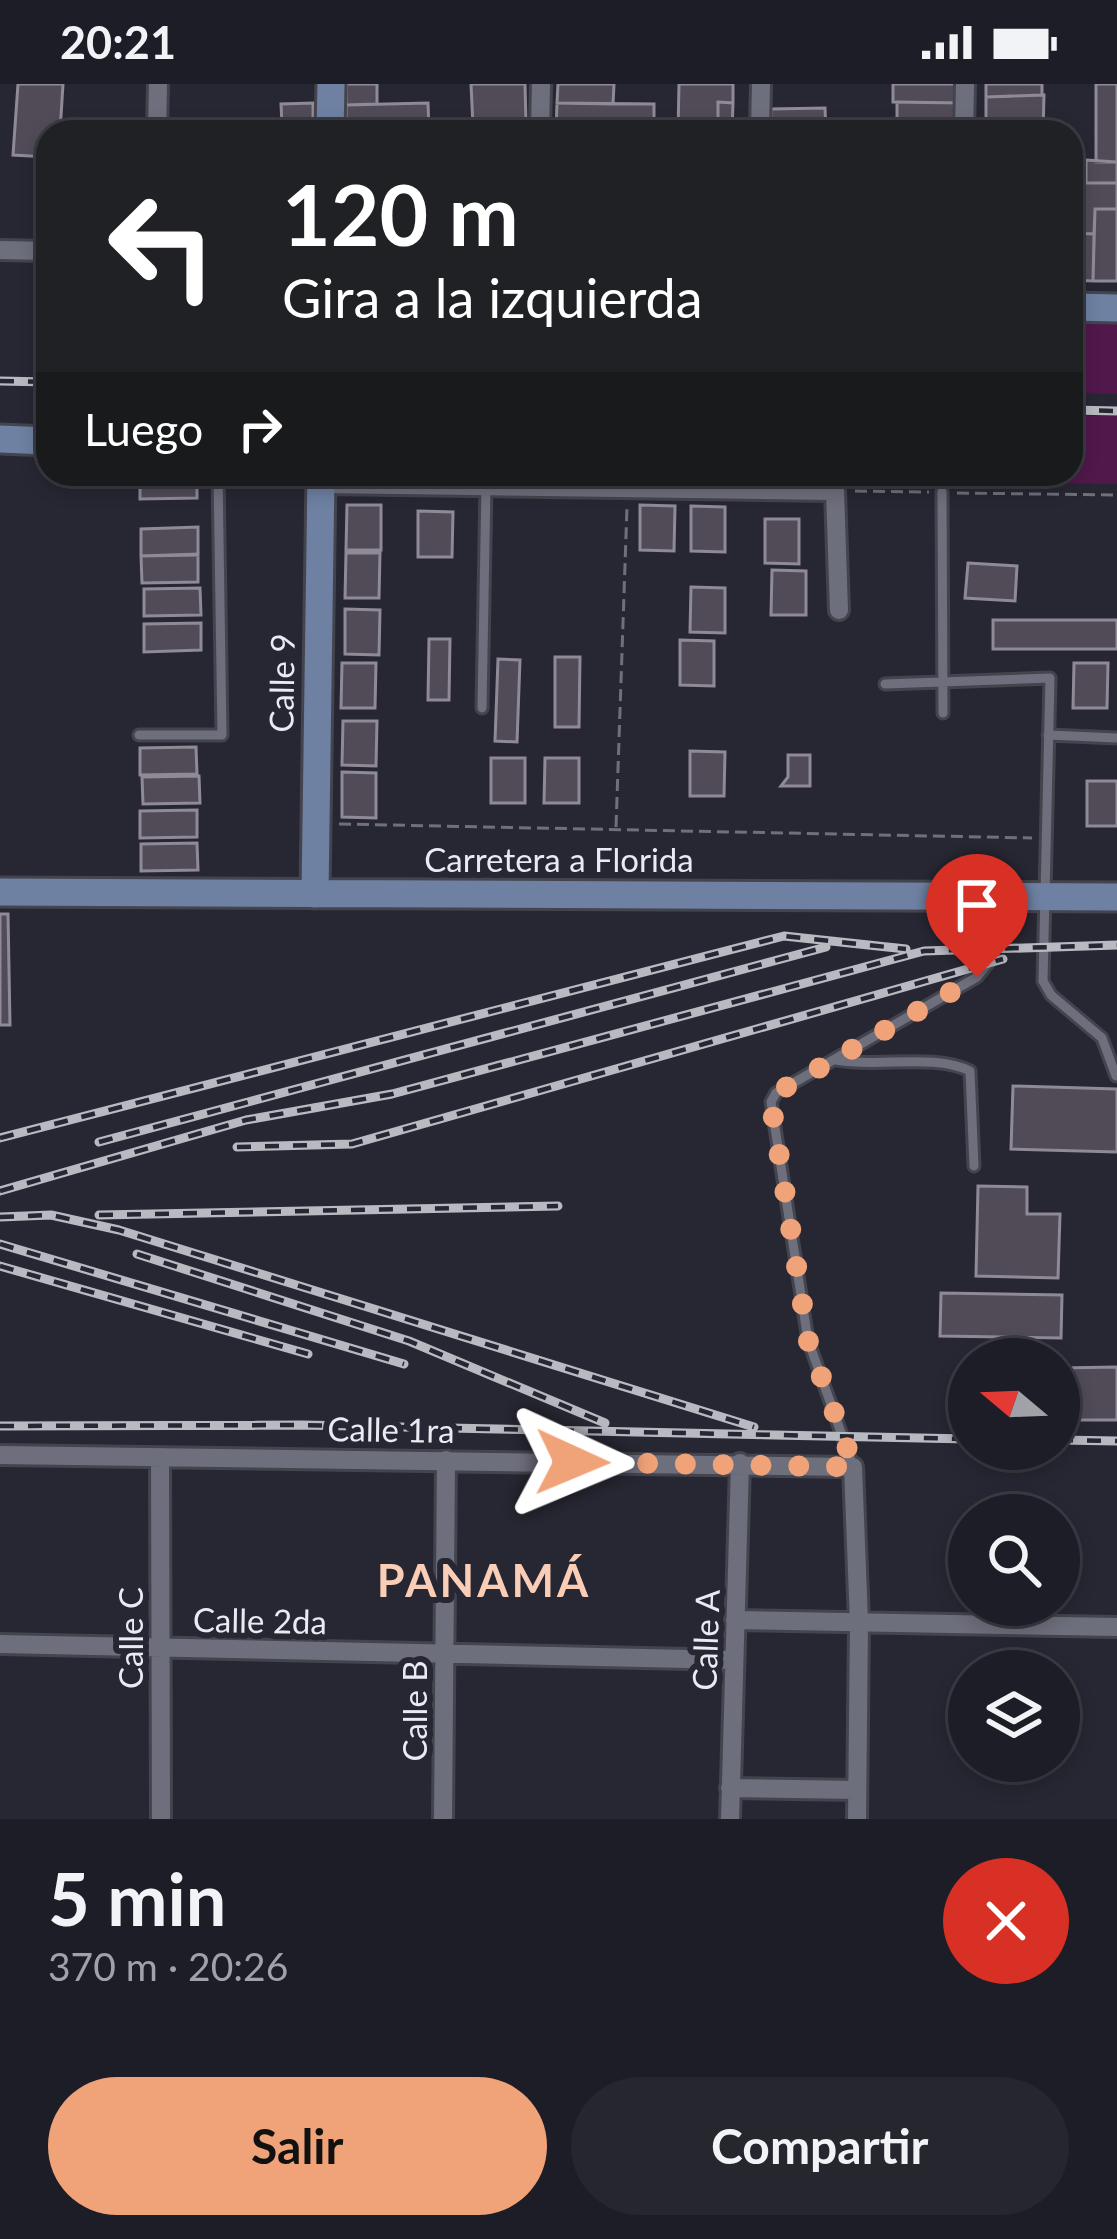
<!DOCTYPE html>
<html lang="es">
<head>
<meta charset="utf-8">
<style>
	body { margin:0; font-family:Lato,sans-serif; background:#25262e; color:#f1f3f6; height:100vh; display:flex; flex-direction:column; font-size:45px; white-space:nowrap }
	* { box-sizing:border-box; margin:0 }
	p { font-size:39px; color:#a0a2a7 }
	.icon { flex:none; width:66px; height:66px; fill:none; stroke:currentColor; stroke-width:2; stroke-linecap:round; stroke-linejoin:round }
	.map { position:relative; height:1735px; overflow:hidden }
	.side { display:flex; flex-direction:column; background:#1c1d26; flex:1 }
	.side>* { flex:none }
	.top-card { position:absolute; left:36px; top:36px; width:1047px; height:366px; border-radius:36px; box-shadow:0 6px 18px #0003,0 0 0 3px #3a3b43; background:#202124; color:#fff; overflow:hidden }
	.needle { width:78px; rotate:289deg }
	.tools { position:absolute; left:948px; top:1254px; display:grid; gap:24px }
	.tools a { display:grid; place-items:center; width:132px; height:132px; border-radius:50%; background:#1c1d26; box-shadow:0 6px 18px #0003,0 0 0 3px #3a3b43; font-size:60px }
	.pin { position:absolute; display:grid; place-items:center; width:102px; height:102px; color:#fff; margin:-123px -51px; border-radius:50% 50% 50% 0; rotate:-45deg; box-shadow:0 0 12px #0007 }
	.pin .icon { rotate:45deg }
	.me { position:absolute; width:132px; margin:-66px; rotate:91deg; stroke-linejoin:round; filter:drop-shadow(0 0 9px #0008) }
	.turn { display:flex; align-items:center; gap:42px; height:252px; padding:0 48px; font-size:54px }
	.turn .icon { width:156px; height:156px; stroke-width:2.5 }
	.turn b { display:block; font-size:84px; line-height:102px }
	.then { display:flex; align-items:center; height:114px; padding:0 48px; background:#0003; gap:24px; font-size:45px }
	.round { display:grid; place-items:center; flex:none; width:126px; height:126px; border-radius:63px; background:#25262e }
	.overview { display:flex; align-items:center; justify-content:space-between; height:204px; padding:0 48px }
	h1 { font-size:72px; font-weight:700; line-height:90px }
	.primary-button { display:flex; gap:24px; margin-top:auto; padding:24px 48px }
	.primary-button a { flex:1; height:138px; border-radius:72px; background:#f0a278; color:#111; font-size:48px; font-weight:700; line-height:138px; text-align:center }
	.primary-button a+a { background:#25262e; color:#f1f3f6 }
	.status { display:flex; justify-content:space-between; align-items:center; height:84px; padding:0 60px; background:#1c1d26; direction:ltr }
	.status svg { height:33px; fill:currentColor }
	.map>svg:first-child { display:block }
	.green { fill:#51184b }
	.building { fill:#504b57; stroke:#908a97; stroke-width:3 }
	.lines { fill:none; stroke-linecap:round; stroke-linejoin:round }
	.lane-casing { stroke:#44444e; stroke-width:15 }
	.street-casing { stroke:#44444e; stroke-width:24 }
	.secondary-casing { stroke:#44444e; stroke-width:33 }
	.path { stroke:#6f707a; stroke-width:3; stroke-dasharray:12 6; stroke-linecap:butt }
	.lane { stroke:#6e6f7c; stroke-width:9 }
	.street { stroke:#6e6f7c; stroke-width:18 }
	.secondary { stroke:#6e81a2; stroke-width:27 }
	.rail-casing { stroke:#b8b9c1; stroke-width:9 }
	.rail { stroke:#262732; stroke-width:4.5; stroke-dasharray:14; stroke-linecap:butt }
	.route { stroke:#f0a278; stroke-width:21; stroke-dasharray:0 37.8 }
	.labels { text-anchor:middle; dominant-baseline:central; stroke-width:12; stroke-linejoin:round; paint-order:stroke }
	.street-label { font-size:33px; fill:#eaeaf2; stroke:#262732 }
	.district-label { font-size:45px; font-weight:bold; letter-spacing:3px; fill:#facdb6; stroke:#262732 }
</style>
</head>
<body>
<div class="status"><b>20:21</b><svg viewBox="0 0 49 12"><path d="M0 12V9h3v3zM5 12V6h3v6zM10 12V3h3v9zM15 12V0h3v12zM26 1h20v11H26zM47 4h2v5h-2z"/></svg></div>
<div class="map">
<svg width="1117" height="1735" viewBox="0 0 1117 1735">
	<rect width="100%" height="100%" fill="#262732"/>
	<path class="green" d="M1071,240H1117V310L1071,309Z
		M1071,332H1117V400L339,390H1071Z"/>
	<path class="building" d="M18,0H63L60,48H48V73L13,71Z
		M346,0H377V20L346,21Z
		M471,0H525L526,40L473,42Z
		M558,0H614L613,20L557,19Z
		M679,0H733V19L718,18V48H678Z
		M893,0H961L960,19L893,18Z
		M986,0H1042V11L986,13Z
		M1096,0H1117V78H1096Z
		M1044,11L1043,48H986V13Z
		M718,18L733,19L732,48H718Z
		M897,18L960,19V46L897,45Z
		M313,19V41H282L281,20Z
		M428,19L429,48H346V21Z
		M557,19L654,20V48H556Z
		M825,24L826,48H771V25Z
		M526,40V48H472L473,42Z
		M1086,76L1117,78V99H1086Z
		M1071,99H1117V125H1095L1094,150L1071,149Z
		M1095,125H1117V197H1093Z
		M1071,149L1094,150L1093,197L1071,196Z
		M140,390H197V414L140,415Z
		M347,421H381V466H346Z
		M640,421L675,422L674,467L640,466Z
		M691,422L725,423V468L691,467Z
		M418,427L453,428L452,473H418Z
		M765,435H799V480L765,479Z
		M198,443V471L141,472V445Z
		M346,469H380L379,514H345Z
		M198,470V498L142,499L141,472Z
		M968,479L1017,482L1015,517L965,514Z
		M772,486L806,487V531H771Z
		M691,503L725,504V549L690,548Z
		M200,504L201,531L144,532V505Z
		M345,525L380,526L379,571L345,570Z
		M993,536H1117V565H993Z
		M201,539V566L144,568V540Z
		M429,555H450L449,616H428Z
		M680,556L714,557V602L680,601Z
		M555,573H580L579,643H555Z
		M498,575L520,576L517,658L495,657Z
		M342,579H376L375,624H341Z
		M1074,579H1108L1107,624H1073Z
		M343,637H377L376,682L342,681Z
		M196,663L197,690L140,691V664Z
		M690,667L725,668L724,712H690Z
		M788,671H810V702H781L788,693Z
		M491,674H525V719H491Z
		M545,674H579V719H544Z
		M342,688L376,689V734L342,733Z
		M199,692L200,719L143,720L142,693Z
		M1087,697H1117V742H1087Z
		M197,726V753L140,754V727Z
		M197,759L198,786L141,787V760Z
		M0,830H8L10,941H0Z
		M1013,1002L1117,1005V1068L1011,1065Z
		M978,1102L1027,1103V1130H1060L1058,1194L976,1192Z
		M941,1209L1062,1211L1061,1254L940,1252Z
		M1117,1283V1336H1059V1284Z"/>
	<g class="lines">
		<defs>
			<path id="lane" d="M942,408L943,629
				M885,600L1050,594L1043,897L1051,911L1102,954L1116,992
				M482,624L486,402
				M139,651H222L218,390
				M1048,651L1117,654
				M836,976C877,984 934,969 970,987L974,1082
				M853,1382L808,1256L771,1018L776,1009L977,893L993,873L994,819"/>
			<path id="street" d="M157,48L158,0
				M540,48L541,0
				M760,48L761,0
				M964,48L965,0
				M0,166L48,167
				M321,400L835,407L839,526
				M0,1371L853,1383L859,1538L857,1735
				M160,1373L161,1735
				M735,1536L1117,1543
				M0,1560L734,1576
				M730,1704L857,1706
				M443,1735L446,1376
				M730,1735L740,1379"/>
			<path id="secondary" d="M330,48L331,0
				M1071,223L1117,224
				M0,355L48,357
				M0,808L1117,813
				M315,810L321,390"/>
		</defs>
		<use href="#lane" class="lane-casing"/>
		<use href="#street" class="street-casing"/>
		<use href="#secondary" class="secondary-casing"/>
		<path class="path" d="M855,407L929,408
			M957,409L1117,411
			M339,740L1032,754
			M616,743L627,423"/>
		<use href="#lane" class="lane"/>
		<use href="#street" class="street"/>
		<use href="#secondary" class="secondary"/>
		<defs>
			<path id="rail" d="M0,297L48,298
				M1071,326L1117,327
				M0,1054L784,852L906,865
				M99,1058L826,863
				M237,1063L352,1060L1003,875
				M0,1107L246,1036L392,1010L924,867L1117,861
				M99,1131L558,1122
				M0,1133L51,1131L119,1146L754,1343
				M0,1160L404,1280
				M137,1170L409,1257L605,1339
				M0,1182L308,1270
				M0,1342L302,1341L969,1355
				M1059,1356L1117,1357"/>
		</defs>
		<use href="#rail" class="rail-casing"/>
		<use href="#rail" class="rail"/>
	</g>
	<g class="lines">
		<path class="route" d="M572,1378L854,1383L808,1256L771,1018L776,1009L977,893"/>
	</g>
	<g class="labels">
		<g class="street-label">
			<text transform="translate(281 599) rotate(-89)">Calle 9</text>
			<text x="559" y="775">Carretera a Florida</text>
			<text transform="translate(391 1345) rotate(1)">Calle 1ra</text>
			<text transform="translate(260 1536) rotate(1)">Calle 2da</text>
			<text transform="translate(130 1554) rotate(-90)">Calle C</text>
			<text transform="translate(705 1556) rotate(-88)">Calle A</text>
			<text transform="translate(414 1627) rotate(-90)">Calle B</text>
		</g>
		<g class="district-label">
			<text x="484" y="1496">PANAMÁ</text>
		</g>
	</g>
</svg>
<div class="tools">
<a><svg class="needle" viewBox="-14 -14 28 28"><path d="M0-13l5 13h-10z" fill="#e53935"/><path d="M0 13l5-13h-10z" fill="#a0a2a7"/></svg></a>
<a><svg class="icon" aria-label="search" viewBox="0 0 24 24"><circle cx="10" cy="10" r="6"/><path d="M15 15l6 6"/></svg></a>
<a><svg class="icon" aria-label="layers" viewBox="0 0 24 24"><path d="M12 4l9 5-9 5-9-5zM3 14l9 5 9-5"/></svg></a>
</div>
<div class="pin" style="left:977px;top:893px;background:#d93025"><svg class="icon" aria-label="arrive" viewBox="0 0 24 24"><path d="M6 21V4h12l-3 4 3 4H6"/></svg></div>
<svg class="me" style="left:572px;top:1378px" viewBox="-20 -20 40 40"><path d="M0-17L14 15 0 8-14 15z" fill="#f0a278" stroke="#fff" stroke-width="4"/></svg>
<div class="top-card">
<div class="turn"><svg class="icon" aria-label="left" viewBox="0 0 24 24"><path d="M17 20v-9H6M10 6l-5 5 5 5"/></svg><div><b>120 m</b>Gira a la izquierda</div></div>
<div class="then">Luego<svg class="icon" aria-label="right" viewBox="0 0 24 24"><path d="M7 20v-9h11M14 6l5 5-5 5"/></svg></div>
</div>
</div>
<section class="side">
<div class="overview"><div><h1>5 min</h1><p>370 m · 20:26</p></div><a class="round" style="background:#d93025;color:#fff"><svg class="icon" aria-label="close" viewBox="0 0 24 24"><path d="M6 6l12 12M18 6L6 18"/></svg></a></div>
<div class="primary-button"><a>Salir</a><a>Compartir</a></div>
</section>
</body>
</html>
